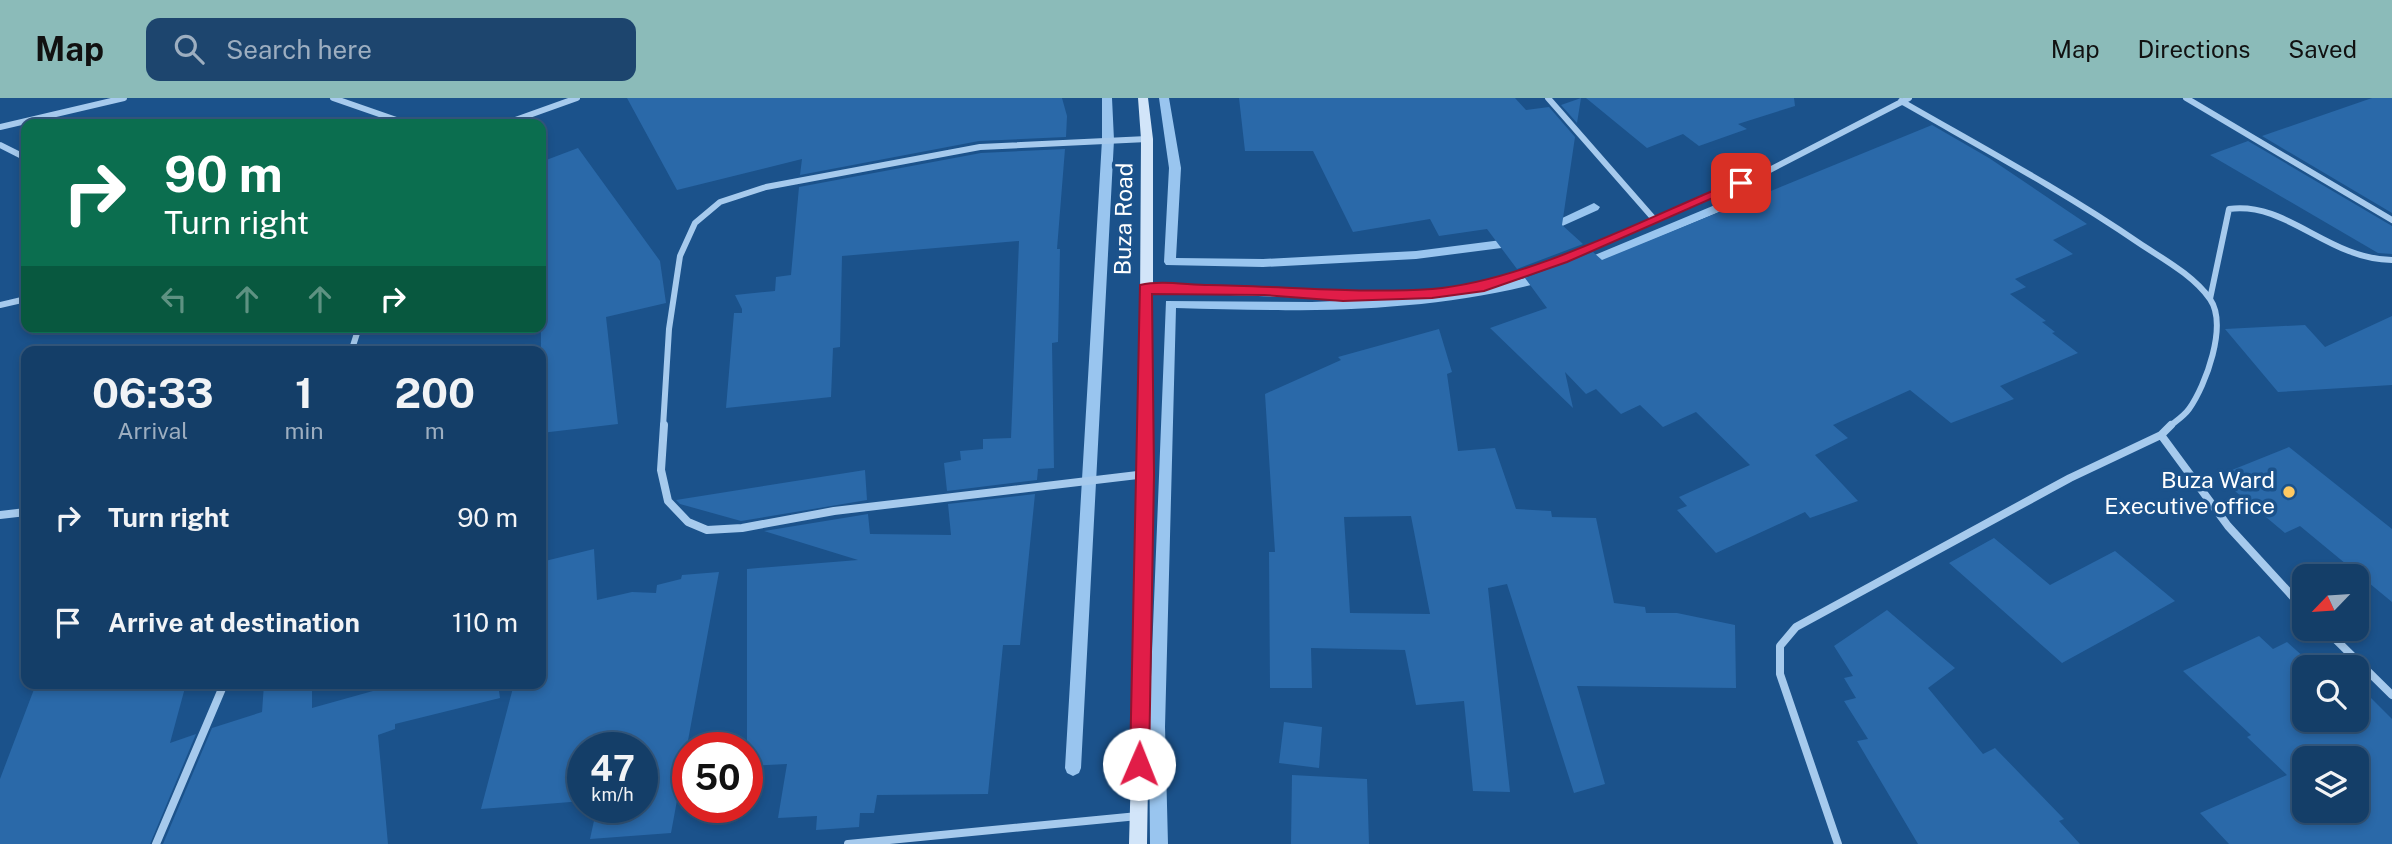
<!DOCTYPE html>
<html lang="en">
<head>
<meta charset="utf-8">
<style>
	body { margin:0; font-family:"Public Sans",sans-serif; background:#1d456e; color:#f1f3f6; height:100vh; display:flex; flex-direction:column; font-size:26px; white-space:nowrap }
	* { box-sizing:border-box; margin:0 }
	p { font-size:23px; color:#9daec0 }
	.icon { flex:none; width:38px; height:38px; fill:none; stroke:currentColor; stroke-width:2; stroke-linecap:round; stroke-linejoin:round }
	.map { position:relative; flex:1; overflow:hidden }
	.sheet { position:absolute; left:21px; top:248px; width:525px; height:343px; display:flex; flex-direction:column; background:#143e68; border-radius:14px; box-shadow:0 4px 10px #0003,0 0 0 2px #33577c }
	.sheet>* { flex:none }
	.hud { position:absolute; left:21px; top:21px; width:525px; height:214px; border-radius:14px; box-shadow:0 4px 10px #0003,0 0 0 2px #33577c; background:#0b6e4f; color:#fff; overflow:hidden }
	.needle { width:46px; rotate:245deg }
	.controls { position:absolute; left:2292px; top:466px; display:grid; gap:14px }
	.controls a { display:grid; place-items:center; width:77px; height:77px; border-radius:14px; background:#143e68; box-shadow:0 4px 10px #0003,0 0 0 2px #33577c; font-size:35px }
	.speed { position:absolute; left:567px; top:634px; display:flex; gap:14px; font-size:35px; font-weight:700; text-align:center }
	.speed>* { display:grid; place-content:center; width:91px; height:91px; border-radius:50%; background:#143e68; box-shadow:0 4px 10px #0003,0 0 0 2px #33577c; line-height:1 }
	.speed small { font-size:18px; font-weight:400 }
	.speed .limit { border:10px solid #d22; background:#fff; color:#111 }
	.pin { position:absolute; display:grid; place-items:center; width:60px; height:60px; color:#fff; margin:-30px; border-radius:14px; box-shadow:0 4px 10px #0006 }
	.me { position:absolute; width:77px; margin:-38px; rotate:1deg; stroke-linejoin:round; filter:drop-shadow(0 0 5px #0008) }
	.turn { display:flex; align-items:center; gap:24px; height:147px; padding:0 28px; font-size:32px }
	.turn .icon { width:91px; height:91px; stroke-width:2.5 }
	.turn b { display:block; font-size:49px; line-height:60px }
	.lanes { display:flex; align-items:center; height:66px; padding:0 28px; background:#0003; justify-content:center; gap:35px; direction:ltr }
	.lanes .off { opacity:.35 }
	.eta { display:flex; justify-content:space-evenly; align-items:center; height:119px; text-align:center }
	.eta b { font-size:42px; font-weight:700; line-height:49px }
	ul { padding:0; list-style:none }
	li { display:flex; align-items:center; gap:21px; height:105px; padding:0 28px }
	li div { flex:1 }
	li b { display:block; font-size:26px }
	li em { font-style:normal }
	header { display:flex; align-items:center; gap:42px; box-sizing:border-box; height:98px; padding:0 35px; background:#8bbbb9; color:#111 }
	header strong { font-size:33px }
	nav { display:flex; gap:38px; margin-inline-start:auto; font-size:24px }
	.search { width:490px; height:63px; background:#1d456e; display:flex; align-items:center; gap:18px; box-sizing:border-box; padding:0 24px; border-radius:14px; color:#9daec0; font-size:26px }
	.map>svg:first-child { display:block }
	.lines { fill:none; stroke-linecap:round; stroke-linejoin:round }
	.stream { fill:#99c5ef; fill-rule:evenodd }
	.building { fill:#2a69a9; fill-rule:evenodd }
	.street-far1 { stroke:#a6caed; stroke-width:6 }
	.street { stroke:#a6caed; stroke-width:8 }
	.secondary { fill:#d2e5f9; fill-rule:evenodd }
	.route { fill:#e11d48; stroke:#92132f; stroke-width:2 }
	.poi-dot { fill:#fec962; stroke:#1b528b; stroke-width:2.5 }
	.labels { text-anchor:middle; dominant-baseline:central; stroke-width:7; stroke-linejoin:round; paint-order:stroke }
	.street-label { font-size:23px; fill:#fff; stroke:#1b528b }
	.poi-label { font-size:23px; fill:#fff; stroke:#1b528b; text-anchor:end }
</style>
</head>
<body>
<header>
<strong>Map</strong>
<div class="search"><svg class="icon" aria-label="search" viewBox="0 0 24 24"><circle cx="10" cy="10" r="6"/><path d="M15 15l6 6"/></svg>Search here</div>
<nav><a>Map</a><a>Directions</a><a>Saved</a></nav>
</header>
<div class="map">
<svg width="2392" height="746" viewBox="0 0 2392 746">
	<rect width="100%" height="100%" fill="#1b528b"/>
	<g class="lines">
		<path class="stream" d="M1102,0H1112L1114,42L1081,670L1079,675L1073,678L1067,675L1065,670L1102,42Z
			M1159,0H1169L1181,70L1176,160L1263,161L1416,153L1517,140L1523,144L1517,148L1416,161L1263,169L1166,167L1164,164L1169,70Z
			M1727,102L1733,106L1731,109L1586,170H1578L1576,167L1578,164Z
			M1594,105L1600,109L1598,112L1549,134L1545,135L1539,131Z
			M1546,175L1550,176L1552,179L1550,182C1427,216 1303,214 1176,210L1165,629L1168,746H1150L1149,629L1166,203L1312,204L1407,200L1500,186Z"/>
	</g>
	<path class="building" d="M627,0H1062L1067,18L1066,39L979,43L800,77L802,61L677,92Z
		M1239,0H1515L1526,12L1549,9L1575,39L1562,127L1583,146L1517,171L1487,131L1439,138L1430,121L1353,134L1313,53H1245Z
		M1581,0L1577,25L1561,7Z
		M1586,0H1794L1795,8L1738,26L1747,31L1699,48L1683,36L1647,50Z
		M2372,0H2392V115L2262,38Z
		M1932,27L1989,60L2087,126L2053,142L2073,156L2015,181L2026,189L2010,196L2046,223L2042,224L2055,234L2052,235L2078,255L2000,288L2014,301L1951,325L1910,292L1833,327L1848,340L1815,357L1858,403L1810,420L1805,414L1716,455L1677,412L1687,408L1679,399L1750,367L1696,314L1663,329L1640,307L1621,316L1596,291L1586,296L1565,274L1573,310L1490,230L1547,210L1525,180L1593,154L1602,162Z
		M2248,43L2392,128V156L2378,155L2210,57Z
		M578,50L660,163L666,205L606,219L618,326L541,335V64Z
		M1065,51L1057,151H1060L1058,244L1052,245L1054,370L1038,371L1037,382L947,393L944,365L961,362L960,353L983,351V341L1011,340L1019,143L842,158L840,249L833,250L831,299L726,310L734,215H742V211L735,197L775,193L776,179L791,177L799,89L981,55Z
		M2392,218V287L2278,294L2225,231L2305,227L2325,249Z
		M1439,231L1452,274L1447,276L1458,353L1495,350L1516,411L1551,413L1552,419L1596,420L1614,505L1645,509L1646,515H1677L1735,527L1736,590L1577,588L1605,686L1574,695L1507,486L1488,490L1510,694L1473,693L1464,603L1416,607L1405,552L1311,550L1312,590H1270L1269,454H1275L1265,296L1341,262L1338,259ZM1411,418L1430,516L1350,515L1344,419Z
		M2289,349L2392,431V504L2300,428L2285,435L2217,378Z
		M865,372L867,402L741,423L680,406L676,402Z
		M1035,396L1020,547H1003L988,696L877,697L874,715H860L859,729L816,732L817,718L778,720L787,666L747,668V471L858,462L764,433L868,416L870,436L951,437L948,406Z
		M1994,440L2050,487L2115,453L2175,503L2062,565L1949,465Z
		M594,451L597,502L632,494L656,495L657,487L681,481L682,477L719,474L671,735L590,741L597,709H642V649H583V703L481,711L514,586H541V464Z
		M1887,512L1955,570L1928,590L1983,656L1995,650L2064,721L2059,723L2080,746H1918L1857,643L1868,641L1844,603L1856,600L1844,580L1853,578L1834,548Z
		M2259,538L2273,551L2287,544L2315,569H2305V621H2357L2359,588L2392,621V746H2229L2200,715L2287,677L2247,639L2251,637L2183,573ZM2305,660H2357V712H2305Z
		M36,586H186L170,645L196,636L150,746H0V681Z
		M264,586H312V610L398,586H498L500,600L395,626V631L378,637L388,746H163L212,630L262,614Z
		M1284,624L1322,629L1319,670L1279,665Z
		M1292,677L1367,681L1369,746H1291Z"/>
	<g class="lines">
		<path class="street-far1" d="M333,0L408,26
			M1548,0L1654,121
			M2186,0L2392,122
			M1901,3C1981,49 2063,93 2139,145C2163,161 2193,177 2210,201C2228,227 2206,287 2189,311C2184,318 2176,323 2169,329
			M504,26L577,0
			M0,29L124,0
			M0,47L26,60
			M1146,191L1343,198L1432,195L1484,189L1562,161L1762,76L1909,0
			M2210,201L2229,111C2287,103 2327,161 2392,162
			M0,207L26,201
			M351,254L359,229
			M663,329L669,231L680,158L695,125L720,104L766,89L980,49L1147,41"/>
		<path class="street" d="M664,327L661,372L668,403L688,424L707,432L742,430L834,413L1146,376
			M2161,337L2228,428L2305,512
			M0,417L26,414
			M2324,530L2392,597
			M156,746L224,586
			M848,746L1138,718
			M1838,746L1780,576V548L1796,529L2070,380L2161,337L2171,327"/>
		<path class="secondary" d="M1138,0H1148L1153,41V376L1147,746H1129L1139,376L1141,41Z"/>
	</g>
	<path class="route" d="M1736,83L1747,85L1567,164L1484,193L1432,200L1343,203L1264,197L1152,196L1154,376L1149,666L1146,672L1139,674L1133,672L1130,666L1140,187C1161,182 1188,187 1209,187C1283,188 1357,196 1432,191C1527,183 1646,120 1736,83Z"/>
	<circle class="poi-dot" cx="2289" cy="394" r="7"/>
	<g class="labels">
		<g class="street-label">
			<text transform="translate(1123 121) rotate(-89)">Buza Road</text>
		</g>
		<g class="poi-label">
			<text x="2275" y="381">Buza Ward<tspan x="2275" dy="26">Executive office</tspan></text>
		</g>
	</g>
</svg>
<div class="controls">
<a><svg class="needle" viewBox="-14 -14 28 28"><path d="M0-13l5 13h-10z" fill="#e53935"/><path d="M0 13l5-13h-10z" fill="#9daec0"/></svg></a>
<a><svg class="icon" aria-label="search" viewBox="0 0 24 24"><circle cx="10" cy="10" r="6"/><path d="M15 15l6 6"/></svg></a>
<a><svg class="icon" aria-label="layers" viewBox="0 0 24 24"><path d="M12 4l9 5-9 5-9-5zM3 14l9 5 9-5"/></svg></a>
</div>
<div class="speed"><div>47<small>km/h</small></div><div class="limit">50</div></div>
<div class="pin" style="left:1741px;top:85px;background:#d93025"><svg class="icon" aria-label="arrive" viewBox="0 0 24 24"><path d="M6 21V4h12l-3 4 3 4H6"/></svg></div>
<svg class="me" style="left:1139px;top:666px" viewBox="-20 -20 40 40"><circle r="19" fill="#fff"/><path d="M0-13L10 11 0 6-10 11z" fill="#e11d48"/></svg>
<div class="hud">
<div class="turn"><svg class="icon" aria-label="right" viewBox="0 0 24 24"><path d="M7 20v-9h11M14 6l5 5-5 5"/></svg><div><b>90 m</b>Turn right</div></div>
<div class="lanes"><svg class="icon off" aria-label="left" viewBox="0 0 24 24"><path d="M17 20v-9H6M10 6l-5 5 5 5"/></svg><svg class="icon off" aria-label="ahead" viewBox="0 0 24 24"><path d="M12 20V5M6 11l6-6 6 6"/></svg><svg class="icon off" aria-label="ahead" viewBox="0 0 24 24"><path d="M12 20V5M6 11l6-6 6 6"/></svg><svg class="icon" aria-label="right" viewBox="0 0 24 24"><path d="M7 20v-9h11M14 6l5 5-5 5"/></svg></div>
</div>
<section class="sheet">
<div class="eta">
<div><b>06:33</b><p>Arrival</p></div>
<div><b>1</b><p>min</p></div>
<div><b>200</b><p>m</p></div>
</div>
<ul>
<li><svg class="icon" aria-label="right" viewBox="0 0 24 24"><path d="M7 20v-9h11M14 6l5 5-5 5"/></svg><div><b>Turn right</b></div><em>90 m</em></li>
<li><svg class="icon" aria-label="arrive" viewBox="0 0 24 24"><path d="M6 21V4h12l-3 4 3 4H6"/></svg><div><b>Arrive at destination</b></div><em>110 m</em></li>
</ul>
</section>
</div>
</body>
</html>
